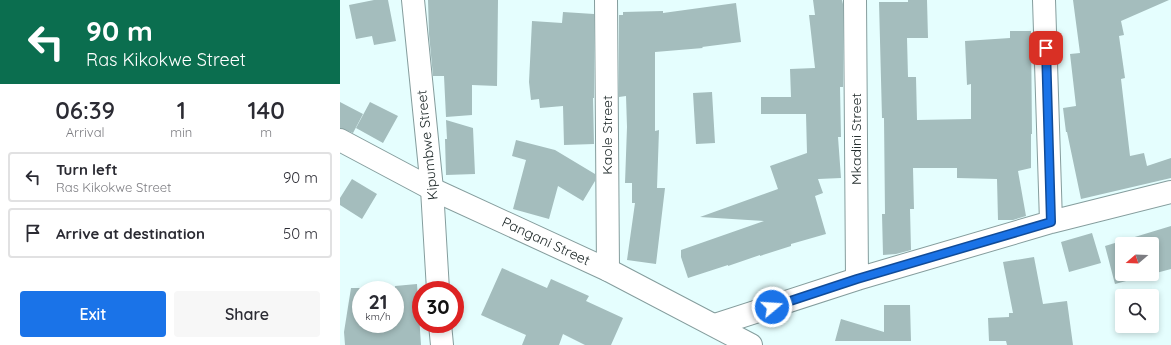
<!DOCTYPE html>
<html lang="en">
<head>
<meta charset="utf-8">
<style>
	body { margin:0; font-family:Quicksand,sans-serif; background:#f7f7f7; color:#2b2b33; height:100vh; display:flex; flex-direction:column; font-size:15px; white-space:nowrap }
	* { box-sizing:border-box; margin:0 }
	p { font-size:13px; color:#7c7c81 }
	.icon { flex:none; width:22px; height:22px; fill:none; stroke:currentColor; stroke-width:2; stroke-linecap:round; stroke-linejoin:round }
	.map { position:relative; flex:1; overflow:hidden }
	.panel { display:flex; flex-direction:column; background:#fff; width:340px }
	.panel>* { flex:none }
	.banner { background:#0b6e4f; color:#fff; overflow:hidden }
	.needle { width:26px; rotate:251deg }
	.controls { position:absolute; left:775px; top:237px; display:grid; gap:8px }
	.controls a { display:grid; place-items:center; width:44px; height:44px; border-radius:4px; background:#fff; box-shadow:0 2px 6px #0003; font-size:20px }
	.speed { position:absolute; left:12px; top:281px; display:flex; gap:8px; font-size:20px; font-weight:700; text-align:center }
	.speed>* { display:grid; place-content:center; width:52px; height:52px; border-radius:50%; background:#fff; box-shadow:0 2px 6px #0003; line-height:1 }
	.speed small { font-size:10px; font-weight:400 }
	.speed .limit { border:6px solid #d22; background:#fff; color:#111 }
	.pin { position:absolute; display:grid; place-items:center; width:34px; height:34px; color:#fff; margin:-17px; border-radius:8px; box-shadow:0 2px 6px #0006 }
	.me { position:absolute; width:44px; margin:-22px; rotate:72deg; stroke-linejoin:round; filter:drop-shadow(0 0 3px #0008) }
	.turn { display:flex; align-items:center; gap:14px; height:84px; padding:0 20px; font-size:18px }
	.turn .icon { width:52px; height:52px; stroke-width:2.5 }
	.turn b { display:block; font-size:28px; line-height:34px }
	.eta { display:flex; justify-content:space-evenly; align-items:center; height:68px; text-align:center }
	.eta b { font-size:24px; font-weight:600; line-height:28px }
	.button { display:flex; gap:8px; margin-top:auto; padding:8px 20px }
	.button a { flex:1; height:46px; border-radius:4px; background:#1a73e8; color:#fff; font-size:16px; font-weight:600; line-height:46px; text-align:center }
	.button a+a { background:#f7f7f7; color:#2b2b33 }
	ul { padding:0; list-style:none }
	li { display:flex; align-items:center; gap:12px; height:50px; margin:0 8px 6px; padding:0 12px; border:2px solid #e1e1e2; border-radius:4px }
	li div { flex:1 }
	li b { display:block; font-size:15px }
	li em { font-style:normal }
	main { display:flex; flex:1; min-height:0 }
	.map>svg:first-child { display:block }
	.building { fill:#a4bdbd; fill-rule:evenodd }
	.lines { fill:none; stroke-linecap:round; stroke-linejoin:round }
	.minor-casing { stroke:#859d9d; stroke-width:24 }
	.tertiary-casing { stroke:#859d9d; stroke-width:24 }
	.minor { stroke:#fff; stroke-width:22 }
	.tertiary { stroke:#fff; stroke-width:22 }
	.route-casing { stroke:#114b97; stroke-width:10 }
	.route { stroke:#1a73e8; stroke-width:7 }
	.labels { text-anchor:middle; dominant-baseline:central; stroke-width:3; stroke-linejoin:round; paint-order:stroke }
	.street-label { font-size:14px; fill:#232d2d; stroke:#fff }
</style>
</head>
<body>
<main>
<section class="panel">
<div class="banner">
<div class="turn"><svg class="icon" aria-label="left" viewBox="0 0 24 24"><path d="M17 20v-9H6M10 6l-5 5 5 5"/></svg><div><b>90 m</b>Ras Kikokwe Street</div></div>
</div>
<div class="eta">
<div><b>06:39</b><p>Arrival</p></div>
<div><b>1</b><p>min</p></div>
<div><b>140</b><p>m</p></div>
</div>
<ul>
<li><svg class="icon" aria-label="left" viewBox="0 0 24 24"><path d="M17 20v-9H6M10 6l-5 5 5 5"/></svg><div><b>Turn left</b><p>Ras Kikokwe Street</p></div><em>90 m</em></li>
<li><svg class="icon" aria-label="arrive" viewBox="0 0 24 24"><path d="M6 21V4h12l-3 4 3 4H6"/></svg><div><b>Arrive at destination</b></div><em>50 m</em></li>
</ul>
<div class="button"><a>Exit</a><a>Share</a></div>
</section>
<div class="map">
<svg width="831" height="345" viewBox="0 0 831 345">
	<rect width="100%" height="100%" fill="#e5fefe"/>
	<path class="building" d="M34,0H48L56,41L34,45L32,36L16,39L9,5Z
		M88,0H158L157,86L132,85V115L106,117L104,76H93L89,34Z
		M473,0H502L503,4V87H500L501,137H498L501,178L478,179L483,193L475,196L486,234L451,244V246L420,256V255L388,266V265L348,278L341,257V250L424,221L360,217L438,189L430,166L467,153L466,114H421V97H451L450,69L475,68L469,15H475Z
		M568,0H587L588,38H567L568,77H576L577,120L631,119V84L627,85L625,41L670,38V31H691L692,134H691V168L678,171L686,216L673,220H658L657,179L617,178V168H573L574,209H570L571,250L556,254L543,255L542,214H545L544,118H542L539,2H568Z
		M733,0H829L781,21L784,35L779,36L785,78L781,79L790,156L804,153L807,166L831,158V178L741,199L727,132H726L723,108L736,106L730,54L740,53Z
		M396,3L401,42L362,47L363,48L315,52V131L319,130L317,188H325L316,264L287,260L295,203H292V183H285L287,127L286,96L279,97V15H283V12L323,11V13Z
		M223,12L254,14V98H253L254,144L224,145L223,106L200,108L199,99L191,100L189,82L192,21L222,23Z
		M372,92L375,143L356,144L353,93Z
		M0,102L23,114L13,133L0,128Z
		M30,102L58,116L43,143L16,128Z
		M106,120L133,128L135,174L106,175L105,139H107Z
		M176,140L215,150L255,174V181L243,201L218,186L209,219L173,209L186,160L172,156Z
		M12,179L37,194L22,219L0,205V198Z
		M831,226V269L775,284L765,246ZM782,244H812V274H782Z
		M752,233L761,263L729,272L721,242Z
		M694,257L703,304L727,301L733,345H667L666,341H649L648,318L669,317V313H673L663,262Z
		M162,268L207,288L211,279L249,296L246,301L283,318L271,345H245L223,334L219,345H182L186,335L141,315Z
		M77,284L81,345H5L4,332L11,288H21V324H55V286Z
		M544,305H570L571,341H495L501,319L544,332Z"/>
	<g class="lines">
		<defs>
			<path id="minor" d="M73,0L92,189L98,290
				M266,0L268,270
				M515,0L517,279
				M704,0L711,222
				M100,324L102,345
				M375,325L517,279L711,222L831,192"/>
			<path id="tertiary" d="M0,140L92,189L268,270L411,345"/>
		</defs>
		<use href="#minor" class="minor-casing"/>
		<use href="#tertiary" class="tertiary-casing"/>
		<use href="#minor" class="minor"/>
		<use href="#tertiary" class="tertiary"/>
	</g>
	<g class="lines">
		<defs>
			<path id="route" d="M432,307L517,279L711,222L706,48"/>
		</defs>
		<use href="#route" class="route-casing"/>
		<use href="#route" class="route"/>
	</g>
	<g class="labels">
		<g class="street-label">
			<text transform="translate(267 135) rotate(-90)">Kaole Street</text>
			<text transform="translate(516 139) rotate(-90)">Mkadini Street</text>
			<text transform="translate(87 145) rotate(-96)">Kipumbwe Street</text>
			<text transform="translate(206 241) rotate(25)">Pangani Street</text>
		</g>
	</g>
</svg>
<div class="controls">
<a><svg class="needle" viewBox="-14 -14 28 28"><path d="M0-13l5 13h-10z" fill="#e53935"/><path d="M0 13l5-13h-10z" fill="#7c7c81"/></svg></a>
<a><svg class="icon" aria-label="search" viewBox="0 0 24 24"><circle cx="10" cy="10" r="6"/><path d="M15 15l6 6"/></svg></a>
</div>
<div class="speed"><div>21<small>km/h</small></div><div class="limit">30</div></div>
<div class="pin" style="left:706px;top:48px;background:#d93025"><svg class="icon" aria-label="arrive" viewBox="0 0 24 24"><path d="M6 21V4h12l-3 4 3 4H6"/></svg></div>
<svg class="me" style="left:432px;top:307px" viewBox="-20 -20 40 40"><circle r="17" fill="#1a73e8" stroke="#fff" stroke-width="3"/><path d="M0-11L8 9 0 5-8 9z" fill="#fff"/></svg>
</div>
</main>
</body>
</html>
